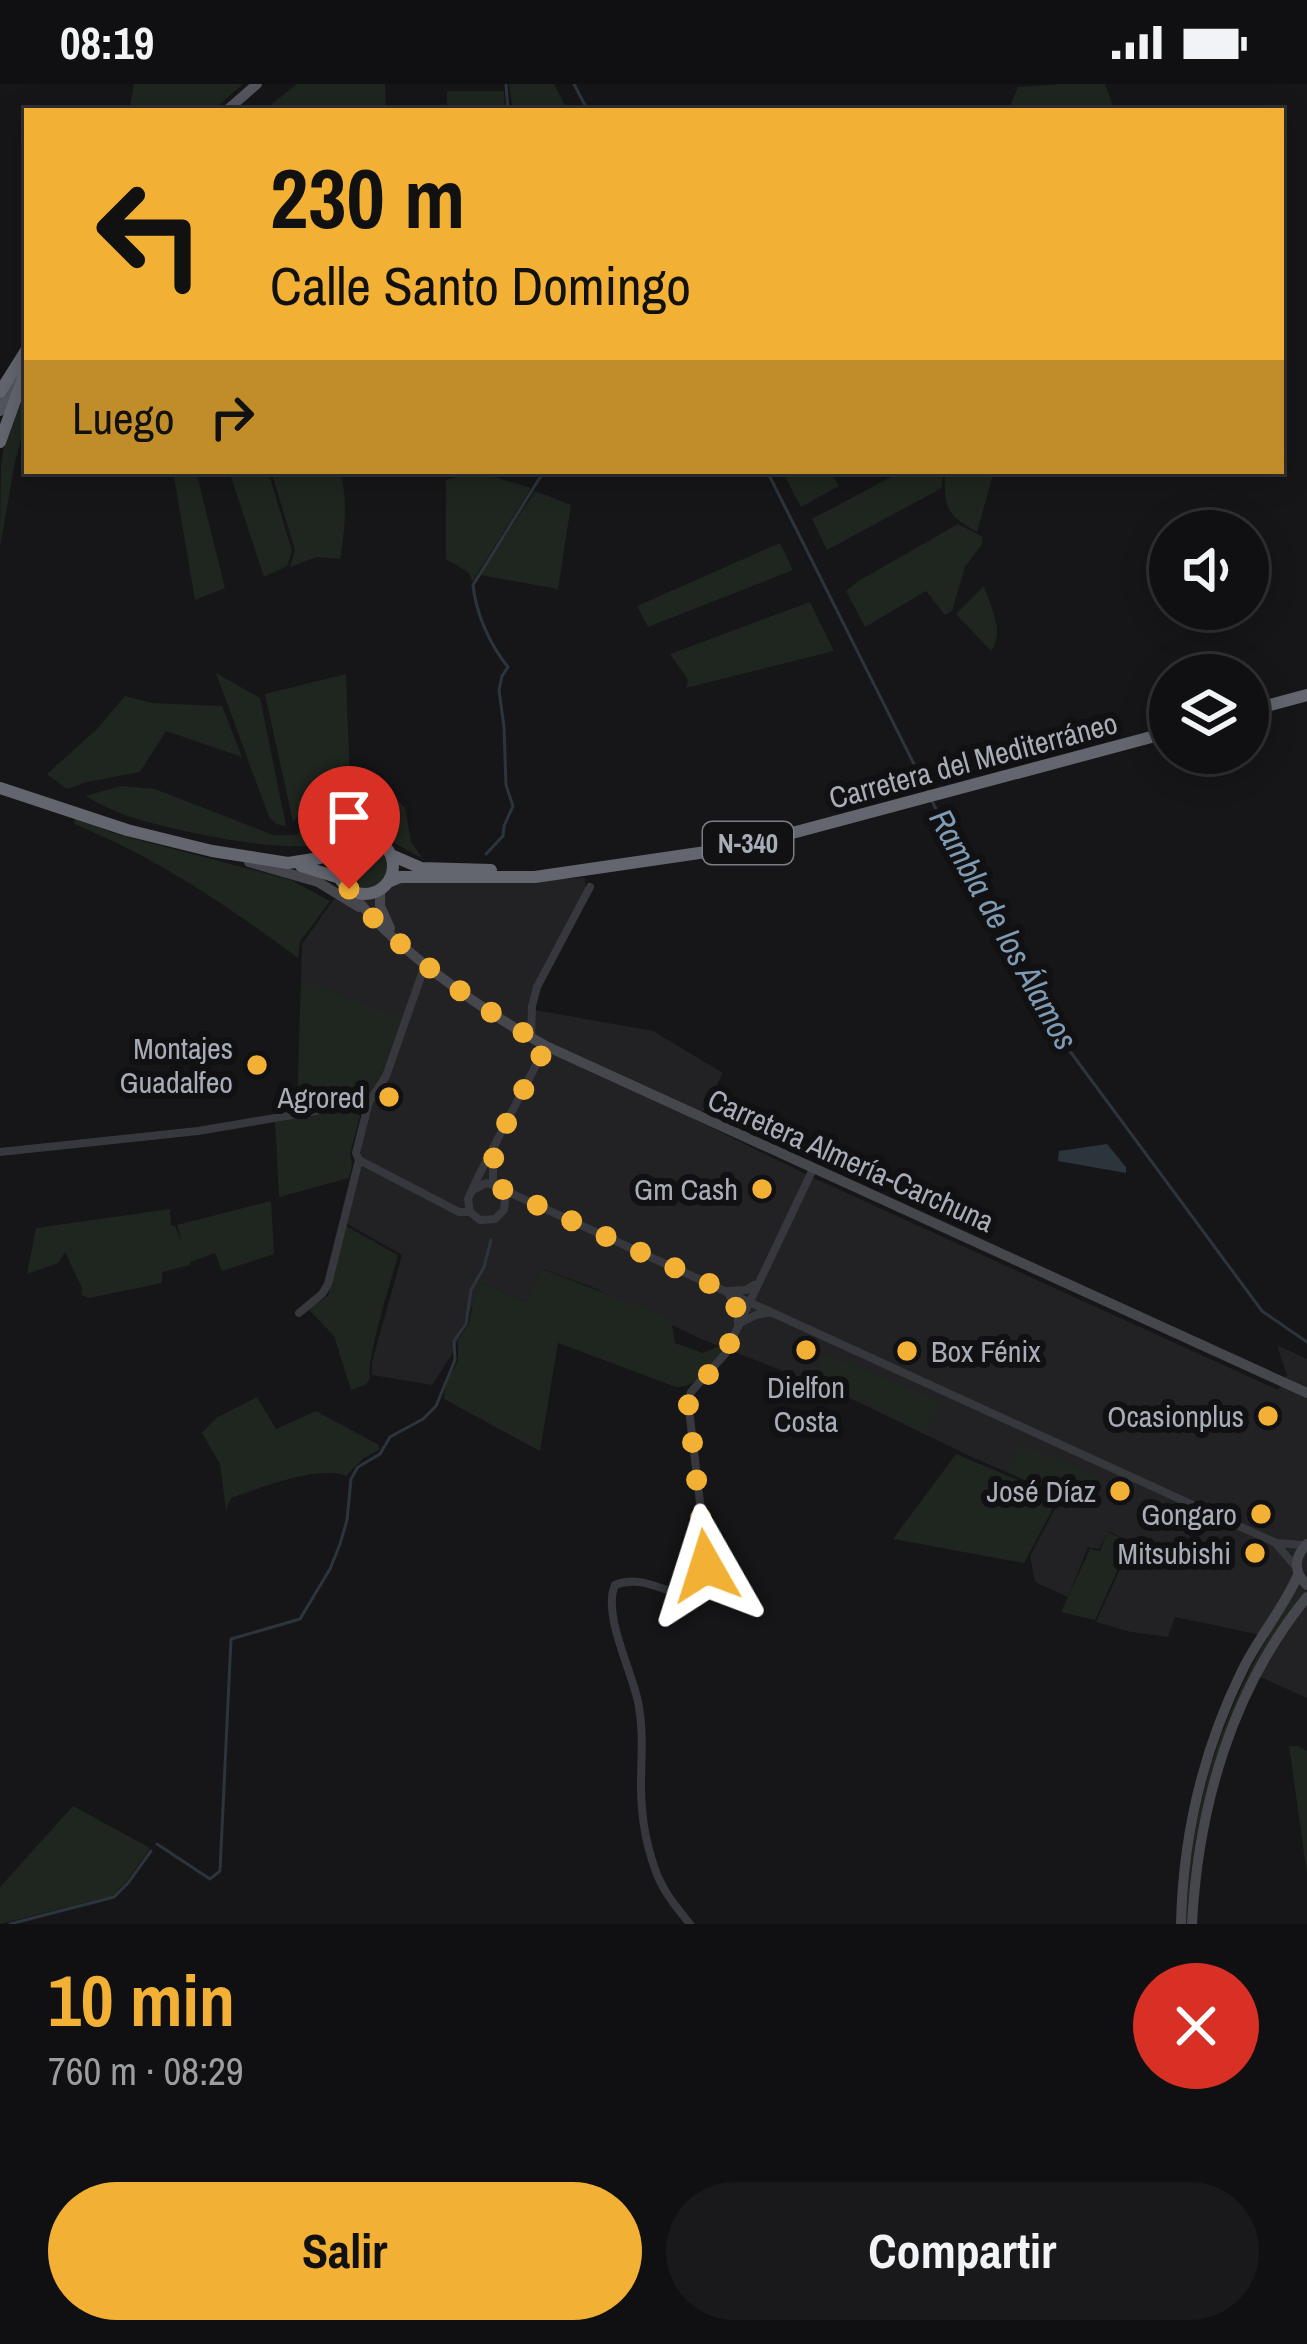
<!DOCTYPE html>
<html lang="es">
<head>
<meta charset="utf-8">
<style>
	body { margin:0; font-family:"Archivo Narrow",sans-serif; background:#19191b; color:#f1f3f6; height:100vh; display:flex; flex-direction:column; font-size:45px; white-space:nowrap }
	* { box-sizing:border-box; margin:0 }
	p { font-size:39px; color:#9c9d9f }
	.icon { flex:none; width:66px; height:66px; fill:none; stroke:currentColor; stroke-width:2; stroke-linecap:round; stroke-linejoin:round }
	.map { position:relative; height:1840px; overflow:hidden }
	.side { display:flex; flex-direction:column; background:#101012; flex:1 }
	.side>* { flex:none }
	.hud { position:absolute; left:24px; top:24px; width:1260px; height:366px; border-radius:0px; box-shadow:0 6px 30px #0003,0 0 0 3px #303032; background:#f2b134; color:#111; overflow:hidden }
	.fabs { position:absolute; left:1149px; top:426px; display:grid; gap:24px }
	.fabs a { display:grid; place-items:center; width:120px; height:120px; border-radius:50%; background:#101012; box-shadow:0 6px 30px #0003,0 0 0 3px #303032; font-size:60px }
	.pin { position:absolute; display:grid; place-items:center; width:102px; height:102px; color:#fff; margin:-123px -51px; border-radius:50% 50% 50% 0; rotate:-45deg; box-shadow:0 0 12px #0007 }
	.pin .icon { rotate:45deg }
	.me { position:absolute; width:132px; margin:-66px; rotate:354deg; stroke-linejoin:round; filter:drop-shadow(0 0 9px #0008) }
	.turn { display:flex; align-items:center; gap:42px; height:252px; padding:0 48px; font-size:54px }
	.turn .icon { width:156px; height:156px; stroke-width:2.5 }
	.turn b { display:block; font-size:84px; line-height:102px }
	.then { display:flex; align-items:center; height:114px; padding:0 48px; background:#0003; gap:24px; font-size:45px }
	.round { display:grid; place-items:center; flex:none; width:126px; height:126px; border-radius:63px; background:#19191b }
	.overview { display:flex; align-items:center; justify-content:space-between; height:204px; padding:0 48px }
	h1 { font-size:72px; font-weight:700; line-height:90px; color:#f2b134 }
	.action { display:flex; gap:24px; margin-top:auto; padding:24px 48px }
	.action a { flex:1; height:138px; border-radius:72px; background:#f2b134; color:#111; font-size:48px; font-weight:700; line-height:138px; text-align:center }
	.action a+a { background:#19191b; color:#f1f3f6 }
	.status { display:flex; justify-content:space-between; align-items:center; height:84px; padding:0 60px; background:#101012; direction:ltr }
	.status svg { height:33px; fill:currentColor }
	.map>svg:first-child { display:block }
	.built { fill:#222225 }
	.green { fill:#1e261f }
	.water { fill:#2c353c }
	.lines { fill:none; stroke-linecap:round; stroke-linejoin:round }
	.stream { stroke:#2c353c; stroke-width:3 }
	.street { stroke:#37383d; stroke-width:8 }
	.secondary { stroke:#45474d; stroke-width:10 }
	.primary { stroke:#53555c; stroke-width:10 }
	.highway { stroke:#63666e; stroke-width:12 }
	.route { stroke:#f2b134; stroke-width:21; stroke-dasharray:0 37.8 }
	.poi-dot { fill:#f2b134; stroke:#111113; stroke-width:4.5 }
	.labels { text-anchor:middle; dominant-baseline:central; stroke-width:12; stroke-linejoin:round; paint-order:stroke }
	.shield { fill:#111113; stroke:#7b7e86; stroke-width:3 }
	.shield-label { font-size:27px; font-weight:bold; fill:#a8adb8 }
	.street-label { font-size:30px; fill:#a8adb8; stroke:#111113 }
	.poi-label { font-size:30px; fill:#a8adb8; stroke:#111113; text-anchor:end }
	.water-label { font-size:33px; font-style:italic; fill:#7f9bb3; stroke:#111113 }
</style>
</head>
<body>
<div class="status"><b>08:19</b><svg viewBox="0 0 49 12"><path d="M0 12V9h3v3zM5 12V6h3v6zM10 12V3h3v9zM15 12V0h3v12zM26 1h20v11H26zM47 4h2v5h-2z"/></svg></div>
<div class="map">
<svg width="1307" height="1840" viewBox="0 0 1307 1840">
	<rect width="100%" height="100%" fill="#161618"/>
	<path class="built" d="M585,794L586,816L540,902L535,926L653,947L723,989L698,1037L818,1096L1278,1306L1287,1291L1277,1261L1307,1275V1614L1256,1591L1271,1553L1175,1533L1168,1553L1131,1548L1096,1538L1132,1459L1109,1447L1099,1465L1088,1463L1068,1513L1035,1498L1030,1472L1062,1412L974,1374L835,1307L701,1255L592,1203L543,1185L527,1218L482,1199L451,1272L432,1301L372,1291V1278L402,1171L342,1137L359,1086L366,1011L298,1022L302,860L334,815L400,796L471,798Z"/>
	<path class="green" d="M134,0H243L212,27H129Z
		M297,0H385L386,27L272,25L273,19Z
		M509,0H554L568,27H513Z
		M1061,0H1105L1115,27H1008L1018,3Z
		M447,7H504L505,27H447Z
		M27,300V333L15,378L0,463L1,379L5,359Z
		M173,387H196L225,504L195,516Z
		M229,387H268L292,467L287,482L264,493Z
		M271,387H340C348,414 345,448 340,475L317,473L290,483L295,466Z
		M456,387H475L531,404L472,498L469,489L446,475V396L456,393Z
		M782,387H833L831,389L839,402L801,423Z
		M902,387H943L942,404L827,466L812,435Z
		M945,387H994L977,448C945,430 944,423 945,387Z
		M535,407L571,421L558,505L480,491Z
		M958,440L983,453L982,460L965,483L952,527L945,531L926,507L865,543L846,507L860,496Z
		M780,459L793,486L648,543L637,522Z
		M984,502C991,524 1005,547 991,567L956,530Z
		M810,518L834,567L686,604L688,596L670,570Z
		M216,589L260,614L286,742L276,740L269,733Z
		M346,590L350,702L313,713L293,738L265,610Z
		M125,612L152,619L222,622L242,673L166,647L140,688L87,698L67,705L47,690L97,645Z
		M121,702L155,705L273,751H297L319,723L334,717C348,720 353,727 353,741C349,748 349,751 341,755C300,776 172,746 127,732C113,727 99,719 85,712Z
		M384,709L393,711L405,724L411,758L423,775L374,747L368,742L363,730L372,714Z
		M75,734L116,750L291,796L330,817L300,858L298,874C228,822 156,773 74,740Z
		M345 783a21 21 0 1 1 42 0a21 21 0 1 1-42 0Z
		M301,896L402,935L380,993L361,1013L356,1017L300,1026L297,1024Z
		M351,1026L360,1032L350,1070L352,1081L349,1094L279,1113L275,1037Z
		M271,1117L274,1170L222,1187L215,1169L190,1178V1181L162,1188V1199L89,1214L81,1211L82,1204L65,1168L58,1179L27,1190L36,1144L170,1125L171,1141L175,1142L182,1158L177,1141Z
		M346,1142L398,1171C391,1198 366,1274 370,1295L365,1301L351,1306L334,1252L308,1225L328,1212Z
		M542,1185L671,1235L675,1259L703,1269L722,1261L726,1263C714,1282 699,1303 676,1303L558,1259L540,1367L444,1315L446,1298L458,1278V1256L468,1241L475,1211L482,1199L527,1218Z
		M825,1270L940,1317L924,1350L815,1291Z
		M257,1313L276,1345L316,1327L379,1361V1366L364,1374L346,1392C321,1380 257,1405 231,1414L226,1427L220,1380L202,1349L216,1334Z
		M1020,1359L1099,1395L1086,1424L1007,1388Z
		M956,1370L1059,1413L1024,1479L893,1455Z
		M1108,1448L1130,1458L1095,1536L1061,1528L1090,1465L1100,1467Z
		M1290,1515L1296,1519C1277,1544 1264,1571 1250,1599C1210,1679 1190,1750 1188,1840H1186C1190,1713 1224,1622 1290,1515Z
		M1289,1662H1298L1307,1667V1790Z
		M73,1722L150,1764L126,1798L112,1812L0,1840V1803Z"/>
	<path class="water" d="M1107,1060L1126,1083V1089L1058,1077L1059,1067Z"/>
	<g class="lines">
		<path class="stream" d="M506,0L508,27
			M574,0L588,27
			M767,387L928,708
			M932,717L990,832L1058,951L1262,1227L1307,1258
			M486,770L503,752L504,742L513,722L506,701L504,643L499,606L502,592L508,583C490,561 476,530 473,501L544,387
			M157,1760L210,1795L220,1787L231,1555L300,1535L330,1485L340,1460L347,1436L351,1395L358,1383L380,1370L390,1353L423,1335L436,1322L455,1276L454,1257L466,1240L471,1206L484,1183L491,1156
			M10,1840L114,1813L128,1799L151,1767"/>
		<path class="street" d="M531,953L532,922L537,903L590,803
			M0,1068L198,1047L369,1018
			M359,1076L459,1128H470L480,1136L495,1135L504,1126L505,1117
			M493,1101V1066
			M473,1106L486,1099L493,1101L1276,1459L1304,1461
			M470,1128L468,1115L479,1091L546,962
			M754,1201L746,1206L727,1207L737,1225L738,1240L756,1231L771,1228
			M299,1229L322,1210L328,1200L359,1076L356,1069L369,1018L386,992L425,881
			M1277,1461L1296,1483
			M690,1840C676,1823 662,1806 655,1785C646,1760 641,1729 641,1702C641,1673 644,1647 638,1618C632,1587 602,1530 615,1501C642,1490 664,1509 691,1512L703,1502L706,1482L705,1461L688,1317L691,1308L725,1270L813,1085"/>
		<path class="secondary" d="M249,778L318,798L359,823
			M349,805C388,861 486,929 546,962L1307,1309
			M380,806V822L390,844
			M1307,1460C1294,1473 1293,1488 1307,1501
			M1181,1840C1183,1753 1203,1666 1242,1587C1258,1554 1283,1525 1298,1491
			M1192,1840C1198,1723 1232,1605 1307,1513"/>
		<path class="primary" d="M226,27L257,0
			M0,327L16,292"/>
		<path class="highway" d="M0,308L27,265
			M0,358L27,283
			M1248,627L1307,611
			M0,704L127,746L212,767L288,779L320,774L344,765
			M337 782a28 28 0 1 1 56 0a28 28 0 1 1-56 0Z
			M391,771L421,784L491,786
			M301,782L340,794
			M388,798L400,793H535L706,768L796,748L1170,648"/>
	</g>
	<g class="lines">
		<path class="route" d="M349,805C388,861 486,928 546,962L494,1064L493,1101L728,1208C739,1224 740,1235 732,1253C731,1255 726,1270 725,1271C715,1289 694,1298 688,1317L706,1482"/>
	</g>
	<g class="poi-dot">
		<circle cx="257" cy="981" r="12"/>
		<circle cx="389" cy="1013" r="12"/>
		<circle cx="762" cy="1105" r="12"/>
		<circle cx="806" cy="1266" r="12"/>
		<circle cx="907" cy="1267" r="12"/>
		<circle cx="1268" cy="1332" r="12"/>
		<circle cx="1120" cy="1407" r="12"/>
		<circle cx="1261" cy="1430" r="12"/>
		<circle cx="1255" cy="1469" r="12"/>
	</g>
	<g class="labels">
		<rect class="shield" x="703" y="738" width="90" height="42" rx="9"/>
		<g class="shield-label">
			<text x="748" y="759">N-340</text>
		</g>
		<g class="street-label">
			<text transform="translate(973 676) rotate(-15)">Carretera del Mediterráneo</text>
			<text transform="translate(851 1076) rotate(24)">Carretera Almería-Carchuna</text>
		</g>
		<g class="poi-label">
			<text x="233" y="964">Montajes<tspan x="233" dy="34">Guadalfeo</tspan></text>
			<text x="365" y="1013">Agrored</text>
			<text x="738" y="1105">Gm Cash</text>
			<text x="931" y="1267" text-anchor="start">Box Fénix</text>
			<text x="806" y="1303" text-anchor="middle">Dielfon<tspan x="806" dy="34">Costa</tspan></text>
			<text x="1244" y="1332">Ocasionplus</text>
			<text x="1096" y="1407">José Díaz</text>
			<text x="1237" y="1430">Gongaro</text>
			<text x="1231" y="1469">Mitsubishi</text>
		</g>
		<g class="water-label">
			<text transform="translate(1004 845) rotate(61)">Rambla de los Álamos</text>
		</g>
	</g>
</svg>
<div class="fabs">
<a><svg class="icon" aria-label="sound" viewBox="0 0 24 24"><path d="M4 9h4l5-4v14l-5-4H4zM17 9q2 3 0 6"/></svg></a>
<a><svg class="icon" aria-label="layers" viewBox="0 0 24 24"><path d="M12 4l9 5-9 5-9-5zM3 14l9 5 9-5"/></svg></a>
</div>
<div class="pin" style="left:349px;top:805px;background:#d93025"><svg class="icon" aria-label="arrive" viewBox="0 0 24 24"><path d="M6 21V4h12l-3 4 3 4H6"/></svg></div>
<svg class="me" style="left:706px;top:1482px" viewBox="-20 -20 40 40"><path d="M0-17L14 15 0 8-14 15z" fill="#f2b134" stroke="#fff" stroke-width="4"/></svg>
<div class="hud">
<div class="turn"><svg class="icon" aria-label="left" viewBox="0 0 24 24"><path d="M17 20v-9H6M10 6l-5 5 5 5"/></svg><div><b>230 m</b>Calle Santo Domingo</div></div>
<div class="then">Luego<svg class="icon" aria-label="right" viewBox="0 0 24 24"><path d="M7 20v-9h11M14 6l5 5-5 5"/></svg></div>
</div>
</div>
<section class="side">
<div class="overview"><div><h1>10 min</h1><p>760 m · 08:29</p></div><a class="round" style="background:#d93025;color:#fff"><svg class="icon" aria-label="close" viewBox="0 0 24 24"><path d="M6 6l12 12M18 6L6 18"/></svg></a></div>
<div class="action"><a>Salir</a><a>Compartir</a></div>
</section>
</body>
</html>
